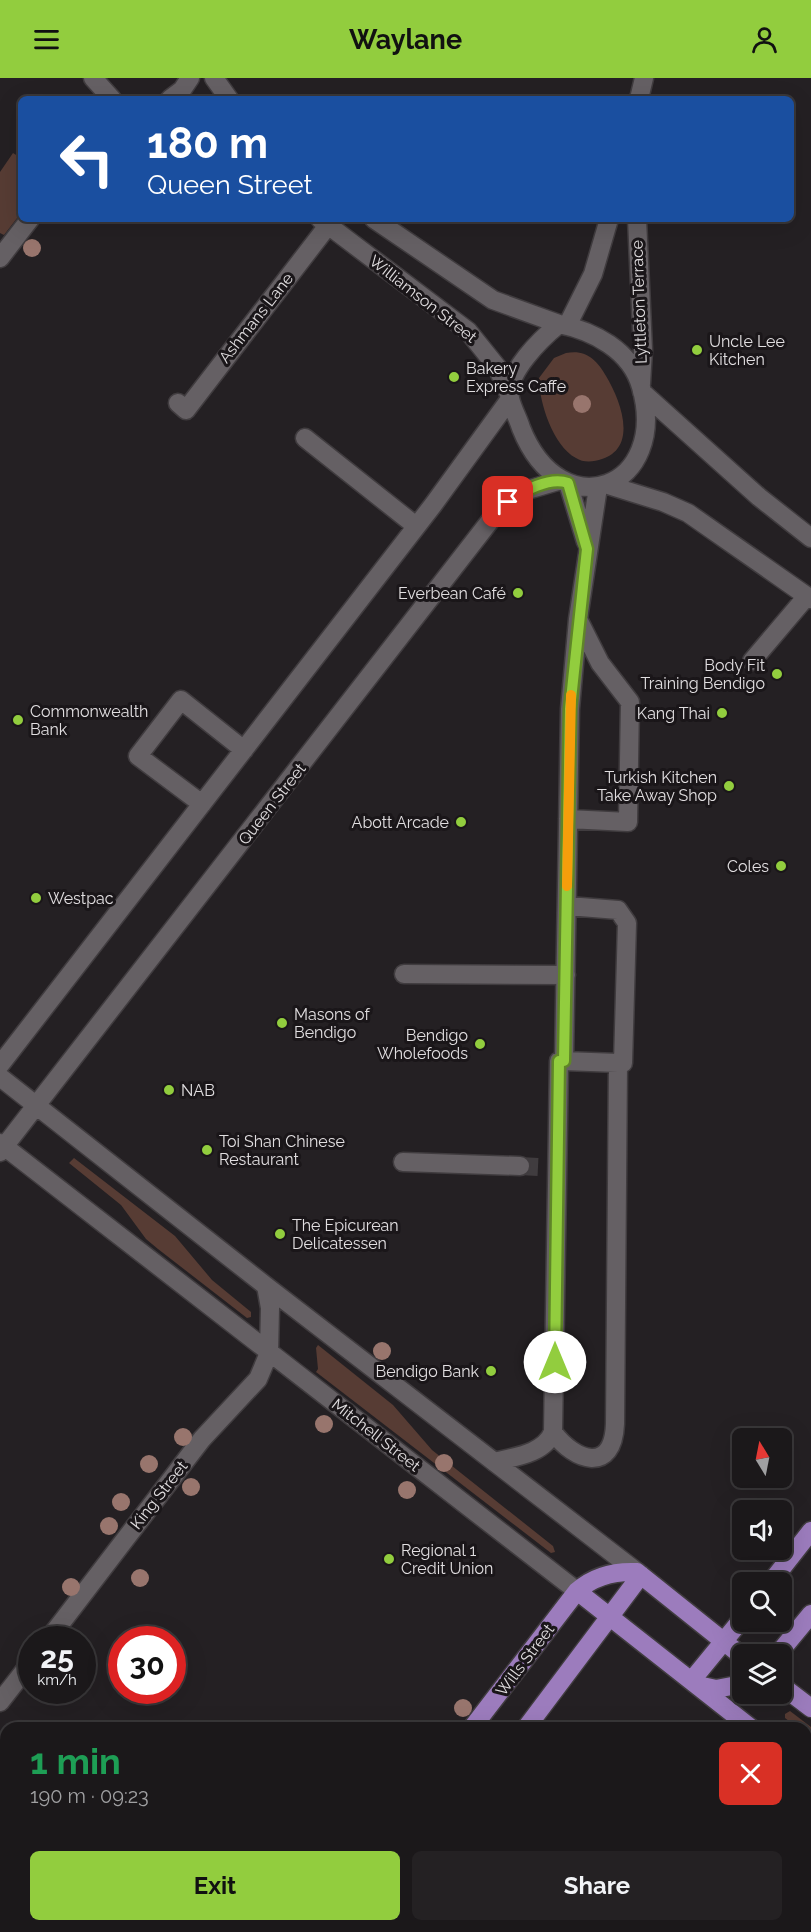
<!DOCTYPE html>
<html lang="en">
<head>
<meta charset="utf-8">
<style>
	body { margin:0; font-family:Raleway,sans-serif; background:#242123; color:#f1f3f6; height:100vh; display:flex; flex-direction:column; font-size:22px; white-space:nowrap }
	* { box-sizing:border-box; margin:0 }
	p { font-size:20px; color:#a0a0a2 }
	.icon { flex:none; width:33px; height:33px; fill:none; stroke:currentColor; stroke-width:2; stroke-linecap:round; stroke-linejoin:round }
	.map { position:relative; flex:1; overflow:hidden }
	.drawer { position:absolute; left:0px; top:1644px; width:812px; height:210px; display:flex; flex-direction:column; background:#1b181a; border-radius:18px 18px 0 0; box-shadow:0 6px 24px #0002,0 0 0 2px #393739 }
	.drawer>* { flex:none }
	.top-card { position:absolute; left:18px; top:18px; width:776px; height:126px; border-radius:9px; box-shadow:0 6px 24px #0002,0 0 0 2px #393739; background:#1a4fa0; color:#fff; overflow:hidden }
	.needle { width:39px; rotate:350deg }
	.tools { position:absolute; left:732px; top:1350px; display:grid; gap:12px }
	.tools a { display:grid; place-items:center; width:60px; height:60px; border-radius:9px; background:#1b181a; box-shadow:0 6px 24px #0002,0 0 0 2px #393739; font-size:30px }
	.speed { position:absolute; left:18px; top:1548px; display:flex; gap:12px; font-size:30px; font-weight:700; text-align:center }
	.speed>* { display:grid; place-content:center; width:78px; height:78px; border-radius:50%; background:#1b181a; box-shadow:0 6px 24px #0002,0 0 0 2px #393739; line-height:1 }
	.speed small { font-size:15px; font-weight:400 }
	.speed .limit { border:9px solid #d22; background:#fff; color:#111 }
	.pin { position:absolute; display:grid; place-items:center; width:51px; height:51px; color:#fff; margin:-26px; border-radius:12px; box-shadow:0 3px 9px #0006 }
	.me { position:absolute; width:66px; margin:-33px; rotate:0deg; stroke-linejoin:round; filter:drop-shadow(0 0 4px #0008) }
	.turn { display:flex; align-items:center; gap:21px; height:126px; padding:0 30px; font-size:27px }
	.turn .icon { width:78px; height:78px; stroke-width:2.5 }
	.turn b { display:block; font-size:42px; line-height:51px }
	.round { display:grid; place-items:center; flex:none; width:63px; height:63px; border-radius:9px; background:#242123 }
	.overview { display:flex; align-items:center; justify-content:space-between; height:102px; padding:0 30px }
	h1 { font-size:36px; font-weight:700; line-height:45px; color:#1e9e55 }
	.button { display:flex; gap:12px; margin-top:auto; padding:12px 30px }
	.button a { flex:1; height:69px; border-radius:9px; background:#92cd3e; color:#111; font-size:24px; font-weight:700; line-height:69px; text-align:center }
	.button a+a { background:#242123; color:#f1f3f6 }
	header { display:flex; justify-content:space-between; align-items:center; height:78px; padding:0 30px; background:#92cd3e; color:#111; font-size:27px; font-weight:700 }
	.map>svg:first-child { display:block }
	.green { fill:#573c34 }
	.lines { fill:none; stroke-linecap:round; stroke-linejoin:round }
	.minor-tunnel { stroke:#403c3f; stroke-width:18; stroke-dasharray:18 9; stroke-linecap:butt }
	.minor-casing { stroke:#403c3f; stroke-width:21 }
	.major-casing { stroke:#403c3f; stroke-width:21 }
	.minor { stroke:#656064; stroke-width:18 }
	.major { stroke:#9c7cbd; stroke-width:18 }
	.tree { fill:#98756d }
	.route-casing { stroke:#5f8528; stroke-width:15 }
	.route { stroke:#92cd3e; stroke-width:10 }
	.slow { stroke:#f59e0b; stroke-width:10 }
	.poi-dot { fill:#92cd3e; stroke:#1a1619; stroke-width:2 }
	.labels { text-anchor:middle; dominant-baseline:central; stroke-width:6; stroke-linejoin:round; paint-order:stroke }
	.street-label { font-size:16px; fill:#e1dee0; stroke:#1a1619 }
	.poi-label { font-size:16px; fill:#e1dee0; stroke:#1a1619; text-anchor:start }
</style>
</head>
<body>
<header><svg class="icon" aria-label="menu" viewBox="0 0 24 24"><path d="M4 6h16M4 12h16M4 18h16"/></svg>Waylane<svg class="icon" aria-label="person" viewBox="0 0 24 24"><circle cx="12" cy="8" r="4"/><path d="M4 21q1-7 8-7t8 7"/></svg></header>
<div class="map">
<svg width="811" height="1854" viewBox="0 0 811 1854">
	<rect width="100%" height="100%" fill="#242023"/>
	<path class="green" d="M13,75L21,80V135L4,157L0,155V94Z
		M566,275C586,271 597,282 606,298C620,321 639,369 602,381C594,384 583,385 576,380C553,368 539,324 539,300L554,280Z
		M74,1080L175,1158L212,1202L251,1234V1239L247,1240L158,1171L146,1161L121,1127L69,1085Z
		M318,1267L393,1327L432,1372L553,1468L555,1474L551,1475L316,1294L318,1291L316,1270Z
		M790,1633L811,1649V1660L806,1656V1650H798L785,1640V1636Z"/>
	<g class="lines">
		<path class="minor-tunnel" d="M520,1088L540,1089"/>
		<defs>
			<path id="minor" d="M93,0L112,21
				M214,0L229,21
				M170,21L182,12L190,0
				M639,21L644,0
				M320,141L468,253L497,289L509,316
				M374,141L493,222L559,246
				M637,141L643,272L641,306
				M0,180L30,141
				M559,246C593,253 631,272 641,309C670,409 562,453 521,350C518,340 512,330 510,320C505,295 542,260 559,246Z
				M567,248L593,196L609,141
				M642,314L759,419L811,460
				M178,325L186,332L333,141
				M305,360L416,448
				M568,405L586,464
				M608,407L663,424L688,435L811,521
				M752,583L807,518
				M202,726L138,678L181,622L244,672
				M568,741L628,744L630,624L600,585L579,543
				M568,828L618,832L627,845L623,985H618
				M404,896L566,897
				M564,983L570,631L578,541L598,409
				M0,987L433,427L510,321
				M0,999L266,1208L637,1494
				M0,1065L577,1513
				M0,1074L500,430L524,413L561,402
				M403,1084L520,1088
				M553,1354C575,1384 613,1396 615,1346L618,985L564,983
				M494,1384C514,1379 544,1376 553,1354L559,983H564
				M48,1562L202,1361L258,1301L269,1275L270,1230L266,1208
				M0,1624L32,1583"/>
			<path id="major" d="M771,1504L811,1453
				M577,1513L751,1650
				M778,1576L811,1536
				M692,1602L742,1541
				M698,1607L716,1611L742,1606
				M782,1608L811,1630
				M472,1650L577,1513C594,1498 615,1493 637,1494L742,1578
				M526,1650L641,1497
				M806,1694L811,1698
				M315,1854L320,1848
				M371,1854L375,1848"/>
		</defs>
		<use href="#minor" class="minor-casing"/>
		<use href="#major" class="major-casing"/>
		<use href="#minor" class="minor"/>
		<use href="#major" class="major"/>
	</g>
	<g class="tree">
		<circle cx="32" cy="170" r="9"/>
		<circle cx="582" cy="326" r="9"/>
		<circle cx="382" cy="1273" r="9"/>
		<circle cx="324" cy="1346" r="9"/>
		<circle cx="183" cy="1359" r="9"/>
		<circle cx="444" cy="1385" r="9"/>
		<circle cx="149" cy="1386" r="9"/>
		<circle cx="191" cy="1409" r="9"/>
		<circle cx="407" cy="1412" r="9"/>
		<circle cx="121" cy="1424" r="9"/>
		<circle cx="109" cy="1448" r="9"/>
		<circle cx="140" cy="1500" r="9"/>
		<circle cx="71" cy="1509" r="9"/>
		<circle cx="463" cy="1630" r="9"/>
	</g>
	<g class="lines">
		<defs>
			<path id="route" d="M508,424C523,413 550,398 568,405L587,471L570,631L564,983H559L555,1284"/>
		</defs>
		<use href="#route" class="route-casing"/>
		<use href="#route" class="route"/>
		<path class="slow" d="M567,808L571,617"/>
	</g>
	<g class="poi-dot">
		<circle cx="697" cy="272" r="6"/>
		<circle cx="454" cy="299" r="6"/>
		<circle cx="518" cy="515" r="6"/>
		<circle cx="777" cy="596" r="6"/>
		<circle cx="722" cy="635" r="6"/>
		<circle cx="18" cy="642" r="6"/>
		<circle cx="729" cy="708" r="6"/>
		<circle cx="461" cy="744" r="6"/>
		<circle cx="781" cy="788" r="6"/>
		<circle cx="36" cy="820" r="6"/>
		<circle cx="282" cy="945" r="6"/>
		<circle cx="480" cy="966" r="6"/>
		<circle cx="169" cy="1012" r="6"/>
		<circle cx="207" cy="1072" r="6"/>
		<circle cx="280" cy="1156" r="6"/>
		<circle cx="491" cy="1293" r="6"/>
		<circle cx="389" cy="1481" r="6"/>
	</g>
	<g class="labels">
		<g class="street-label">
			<text transform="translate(423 221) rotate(38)">Williamson Street</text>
			<text transform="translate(639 224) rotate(-92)">Lyttleton Terrace</text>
			<text transform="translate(256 240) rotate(-52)">Ashmans Lane</text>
			<text transform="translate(272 726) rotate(-52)">Queen Street</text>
			<text transform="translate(376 1357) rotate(38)">Mitchell Street</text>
			<text transform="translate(159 1417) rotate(-52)">King Street</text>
			<text transform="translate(525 1582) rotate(-53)">Wills Street</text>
		</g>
		<g class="poi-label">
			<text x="709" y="263">Uncle Lee<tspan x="709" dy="18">Kitchen</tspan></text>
			<text x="466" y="290">Bakery<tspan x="466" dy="18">Express Caffe</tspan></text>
			<text x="506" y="515" text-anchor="end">Everbean Café</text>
			<text x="765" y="587" text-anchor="end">Body Fit<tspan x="765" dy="18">Training Bendigo</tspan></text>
			<text x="30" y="633">Commonwealth<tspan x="30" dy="18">Bank</tspan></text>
			<text x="710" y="635" text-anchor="end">Kang Thai</text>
			<text x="717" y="699" text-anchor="end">Turkish Kitchen<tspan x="717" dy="18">Take Away Shop</tspan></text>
			<text x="449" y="744" text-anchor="end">Abott Arcade</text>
			<text x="769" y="788" text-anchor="end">Coles</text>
			<text x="48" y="820">Westpac</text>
			<text x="294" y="936">Masons of<tspan x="294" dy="18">Bendigo</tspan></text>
			<text x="468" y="957" text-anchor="end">Bendigo<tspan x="468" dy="18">Wholefoods</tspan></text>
			<text x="181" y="1012">NAB</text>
			<text x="219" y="1063">Toi Shan Chinese<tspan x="219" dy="18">Restaurant</tspan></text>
			<text x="292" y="1147">The Epicurean<tspan x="292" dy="18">Delicatessen</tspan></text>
			<text x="479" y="1293" text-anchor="end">Bendigo Bank</text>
			<text x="401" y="1472">Regional 1<tspan x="401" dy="18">Credit Union</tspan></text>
		</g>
	</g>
</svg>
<div class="tools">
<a><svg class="needle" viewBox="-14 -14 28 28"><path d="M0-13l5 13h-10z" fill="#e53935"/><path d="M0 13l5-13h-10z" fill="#a0a0a2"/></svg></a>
<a><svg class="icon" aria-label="sound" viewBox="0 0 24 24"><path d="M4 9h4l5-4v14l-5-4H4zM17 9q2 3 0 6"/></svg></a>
<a><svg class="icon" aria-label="search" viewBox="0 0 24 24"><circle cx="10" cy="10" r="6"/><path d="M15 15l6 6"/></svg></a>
<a><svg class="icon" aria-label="layers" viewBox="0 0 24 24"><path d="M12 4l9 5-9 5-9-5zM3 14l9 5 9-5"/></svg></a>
</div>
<div class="speed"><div>25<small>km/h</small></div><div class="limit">30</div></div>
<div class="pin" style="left:508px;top:424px;background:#d93025"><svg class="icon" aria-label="arrive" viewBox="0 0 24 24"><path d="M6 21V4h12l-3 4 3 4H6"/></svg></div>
<svg class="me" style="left:555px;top:1284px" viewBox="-20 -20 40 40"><circle r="19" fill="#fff"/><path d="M0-13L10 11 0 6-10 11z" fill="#92cd3e"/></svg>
<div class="top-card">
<div class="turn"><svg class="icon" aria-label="left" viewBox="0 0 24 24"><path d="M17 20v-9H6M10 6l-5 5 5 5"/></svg><div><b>180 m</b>Queen Street</div></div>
</div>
<section class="drawer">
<div class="overview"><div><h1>1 min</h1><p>190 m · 09:23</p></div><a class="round" style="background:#d93025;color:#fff"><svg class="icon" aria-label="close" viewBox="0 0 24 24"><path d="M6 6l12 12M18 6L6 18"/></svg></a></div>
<div class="button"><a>Exit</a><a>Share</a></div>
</section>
</div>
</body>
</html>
